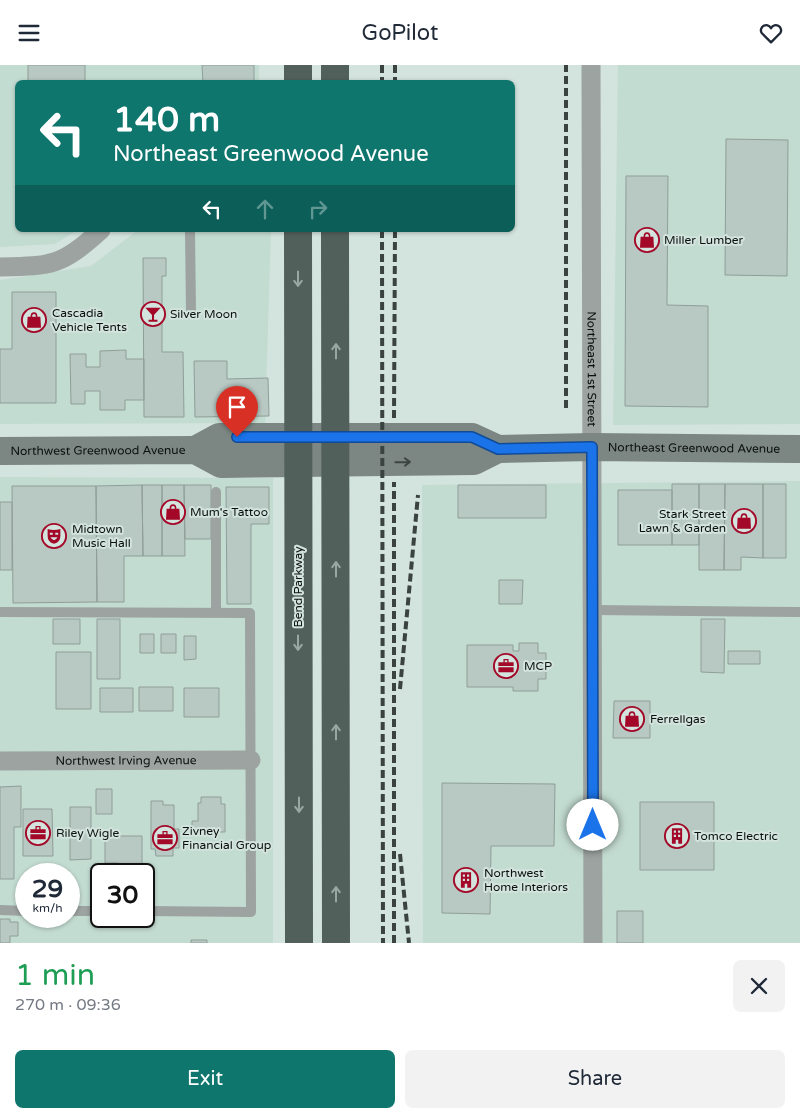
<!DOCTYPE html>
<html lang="en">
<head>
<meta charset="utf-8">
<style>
	body { margin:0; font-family:"Varela Round",sans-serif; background:#f2f2f3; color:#1f2937; height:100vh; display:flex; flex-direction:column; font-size:19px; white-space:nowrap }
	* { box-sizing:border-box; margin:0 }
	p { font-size:16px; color:#747a83 }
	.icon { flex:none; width:28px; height:28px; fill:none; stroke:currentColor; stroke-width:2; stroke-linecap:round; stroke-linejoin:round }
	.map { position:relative; height:878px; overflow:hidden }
	.panel { display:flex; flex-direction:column; background:#fff; flex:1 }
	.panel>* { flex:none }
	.hud { position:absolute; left:15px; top:15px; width:500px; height:152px; border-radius:8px; box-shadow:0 1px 4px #0004; background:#0f766e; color:#fff; overflow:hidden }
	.speed { position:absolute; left:15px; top:798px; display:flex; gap:10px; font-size:25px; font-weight:700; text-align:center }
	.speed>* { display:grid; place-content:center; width:65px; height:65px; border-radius:50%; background:#fff; box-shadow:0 1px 4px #0004; line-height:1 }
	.speed small { font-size:12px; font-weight:400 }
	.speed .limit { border:2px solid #111; border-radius:8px; background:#fff; color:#111 }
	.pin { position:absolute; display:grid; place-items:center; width:42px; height:42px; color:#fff; margin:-51px -21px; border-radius:50% 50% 50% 0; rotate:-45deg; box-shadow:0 0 5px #0007 }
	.pin .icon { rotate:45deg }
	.me { position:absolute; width:55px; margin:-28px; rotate:0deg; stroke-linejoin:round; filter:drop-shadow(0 0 4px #0008) }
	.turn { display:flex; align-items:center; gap:18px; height:105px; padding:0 15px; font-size:22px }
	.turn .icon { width:65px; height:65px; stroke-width:2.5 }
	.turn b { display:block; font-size:35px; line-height:42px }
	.lanes { display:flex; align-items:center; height:48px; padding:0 15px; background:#0003; justify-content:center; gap:25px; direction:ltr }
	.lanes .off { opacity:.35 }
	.round { display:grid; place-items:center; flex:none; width:52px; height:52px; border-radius:8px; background:#f2f2f3 }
	.overview { display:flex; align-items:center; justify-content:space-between; height:85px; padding:0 15px }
	h1 { font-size:30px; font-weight:600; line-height:38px; color:#1e9e55 }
	.cta { display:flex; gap:10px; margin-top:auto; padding:10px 15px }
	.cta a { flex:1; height:58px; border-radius:8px; background:#0f766e; color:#fff; font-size:20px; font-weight:600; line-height:58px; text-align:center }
	.cta a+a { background:#f2f2f3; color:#1f2937 }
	header { display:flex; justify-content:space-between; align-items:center; height:65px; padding:0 15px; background:#fff; font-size:22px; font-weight:600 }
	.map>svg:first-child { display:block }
	.built { fill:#c3dcd2; fill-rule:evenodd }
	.building { fill:#b8c8c2; stroke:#8f9e98 }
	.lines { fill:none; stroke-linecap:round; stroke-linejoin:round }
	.lane { stroke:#9ca3a1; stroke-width:10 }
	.street { stroke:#9ca3a1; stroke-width:19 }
	.secondary { stroke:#7c8682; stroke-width:28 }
	.highway { stroke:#52605b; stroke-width:28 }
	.rail { stroke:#3b4340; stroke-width:4; stroke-dasharray:8 4; stroke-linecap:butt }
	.oneway { stroke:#99a8a2 }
	.oneway2 { stroke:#3d4542 }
	.route-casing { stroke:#114b97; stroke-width:12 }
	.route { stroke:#1a73e8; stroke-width:9 }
	.labels { text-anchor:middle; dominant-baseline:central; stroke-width:4; stroke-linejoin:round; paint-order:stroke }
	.poi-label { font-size:12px; fill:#0a100e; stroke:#d3e3dd; text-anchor:start }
	.street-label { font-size:12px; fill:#0a100e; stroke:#d3e3dd }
</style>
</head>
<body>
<header><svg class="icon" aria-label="menu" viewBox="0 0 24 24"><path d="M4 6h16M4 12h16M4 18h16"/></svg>GoPilot<svg class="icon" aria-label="heart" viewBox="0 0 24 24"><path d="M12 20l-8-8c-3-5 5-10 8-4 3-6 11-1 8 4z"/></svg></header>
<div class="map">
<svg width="800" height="878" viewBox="0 0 800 878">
	<rect width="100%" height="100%" fill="#d3e3dd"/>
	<path class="built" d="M0,0H259V17L18,18V165H78L55,179L0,182Z
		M618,0H800V359L613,360Z
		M138,165H271L265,358L0,359V215L91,201Z
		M0,412L273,413V878H0ZM26,809H69V851H26ZM101,809H144V851H101Z
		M800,416V878H423L422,420Z"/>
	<path class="building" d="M28,0H85V17H28Z
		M202,0H254V18H203Z
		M726,74L788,75L787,211L725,210Z
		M626,111H668L667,240L708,241V342L625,341Z
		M143,193H166V211H162V287H183L184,352H144Z
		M12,227H56V338H0V284H12Z
		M126,285V294H144V335H125V345H100V326H85V339H71L70,289H86V302H100V286Z
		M194,296H227V314L268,313L269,351L195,352Z
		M672,419H699V480H672Z
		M699,419H725L724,505H699Z
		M725,419H763V493L741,492V505H724Z
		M763,419H786V493H763Z
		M142,420L143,491H124V537H97L96,421Z
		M142,420H162V491H143Z
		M162,420H184L185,491H162Z
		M184,420H211V474H185Z
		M458,420H546V453H458Z
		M12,421H96L97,537L13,538Z
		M226,422H269V459H251V539H227Z
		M618,425H672V480H618Z
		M0,437H12V505H0Z
		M499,515H523L522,539H499Z
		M53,554H80V579H53Z
		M97,554H120V614H97Z
		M701,554H725L724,608L701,607Z
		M140,569H154V588H140Z
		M161,569H176V588H161Z
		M184,571H196V594L184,595Z
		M519,578H538V588H546V614H538V626H513V622H467V580H513V586H519Z
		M728,586H760V599H728Z
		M56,587H91V644H56Z
		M139,622H173V646H139Z
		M100,623H133V647H100Z
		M184,623H219V652H184Z
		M614,636H650V673H613Z
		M442,718L555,719L554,781H491L490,849L442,848Z
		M21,721V762H14V814H0V722Z
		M96,724H112V749H96Z
		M201,732H221V739H225V767H192V756H198V738H201Z
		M151,736H163V740H174V764H179V783H173V791H156L155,784H151Z
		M640,737H714V805H640Z
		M70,742H91V794L70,795Z
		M23,744H52L53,791H23Z
		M105,771H142V800H129V804H118V798H105Z
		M617,846H643V878H617Z
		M0,854H10V857H18V871H10V878H0Z
		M191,875H207V878H191Z"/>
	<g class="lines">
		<path class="lane" d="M190,165L191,247
			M593,545L800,547
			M0,547L250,548L251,847L144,846
			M216,548V427
			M0,845L26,846
			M69,846H101"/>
		<g class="street">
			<path id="s1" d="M591,0L593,878"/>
			<path d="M0,202C53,201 61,201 101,165"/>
			<path id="s2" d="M0,696L251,695"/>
		</g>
		<g class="secondary">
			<path id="s3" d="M195,385L219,372H472L498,384L592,382L800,384"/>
			<path id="s4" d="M0,386L195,385L221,399L474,396L498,384"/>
		</g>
		<path class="highway" d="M298,0V18
			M335,0V18
			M298,165L299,878
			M335,165L336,878"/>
		<path class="rail" d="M382,0V18
			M395,0V18
			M382,165L383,878
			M566,343V0
			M394,353L395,165
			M400,624L418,430
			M400,789L409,878
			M394,878V417"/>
	</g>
	<defs><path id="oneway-shaft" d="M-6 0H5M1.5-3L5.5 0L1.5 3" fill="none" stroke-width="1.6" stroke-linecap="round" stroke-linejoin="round" transform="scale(1.25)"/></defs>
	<g class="oneway">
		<use href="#oneway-shaft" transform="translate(298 214) rotate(90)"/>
		<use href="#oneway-shaft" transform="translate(336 286) rotate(-90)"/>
		<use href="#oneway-shaft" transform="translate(336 504) rotate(-90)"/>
		<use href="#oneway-shaft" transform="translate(298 578) rotate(90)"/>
		<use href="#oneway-shaft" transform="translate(336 667) rotate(-90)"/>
		<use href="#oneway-shaft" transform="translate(299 740) rotate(90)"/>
		<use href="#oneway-shaft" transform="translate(336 829) rotate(-90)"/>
	</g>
	<use class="oneway2" href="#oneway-shaft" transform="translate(403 397) rotate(-1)"/>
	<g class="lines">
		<defs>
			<path id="route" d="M237,372H472L498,384L592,382L593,760"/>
		</defs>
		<use href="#route" class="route-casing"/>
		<use href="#route" class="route"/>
	</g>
	<defs>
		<symbol id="shop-ring" viewBox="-11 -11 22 22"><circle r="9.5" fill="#d3e3dd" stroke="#a40828" stroke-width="1.5"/><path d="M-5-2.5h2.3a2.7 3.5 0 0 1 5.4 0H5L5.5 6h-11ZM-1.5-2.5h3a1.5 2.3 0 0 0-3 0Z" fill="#a40828"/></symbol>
		<symbol id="bar-ring" viewBox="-11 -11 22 22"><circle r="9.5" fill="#d3e3dd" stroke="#a40828" stroke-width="1.5"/><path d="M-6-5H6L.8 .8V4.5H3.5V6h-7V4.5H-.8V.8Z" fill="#a40828"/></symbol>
		<symbol id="theatre-ring" viewBox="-11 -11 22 22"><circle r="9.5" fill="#d3e3dd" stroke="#a40828" stroke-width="1.5"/><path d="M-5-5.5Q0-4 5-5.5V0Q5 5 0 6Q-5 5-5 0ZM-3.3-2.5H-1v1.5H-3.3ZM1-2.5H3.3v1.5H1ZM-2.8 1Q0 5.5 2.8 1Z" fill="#a40828"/></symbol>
		<symbol id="office-ring" viewBox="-11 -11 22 22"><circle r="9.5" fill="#d3e3dd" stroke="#a40828" stroke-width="1.5"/><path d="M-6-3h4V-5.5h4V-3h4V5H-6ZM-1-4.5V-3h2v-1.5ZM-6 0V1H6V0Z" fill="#a40828"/></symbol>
		<symbol id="building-ring" viewBox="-11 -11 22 22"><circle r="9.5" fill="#d3e3dd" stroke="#a40828" stroke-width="1.5"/><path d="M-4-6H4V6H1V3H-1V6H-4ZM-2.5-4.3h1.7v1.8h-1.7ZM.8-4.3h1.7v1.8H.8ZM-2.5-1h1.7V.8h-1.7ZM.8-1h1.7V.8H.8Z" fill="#a40828"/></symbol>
	</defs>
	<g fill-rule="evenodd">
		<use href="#shop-ring" x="633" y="161" width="28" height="28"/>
		<use href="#bar-ring" x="139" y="235" width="28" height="28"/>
		<use href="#shop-ring" x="20" y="241" width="28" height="28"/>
		<use href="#shop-ring" x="159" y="433" width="28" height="28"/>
		<use href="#shop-ring" x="730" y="442" width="28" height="28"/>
		<use href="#theatre-ring" x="40" y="457" width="28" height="28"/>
		<use href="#office-ring" x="492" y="587" width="28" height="28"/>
		<use href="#shop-ring" x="618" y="640" width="28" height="28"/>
		<use href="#office-ring" x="24" y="754" width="28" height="28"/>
		<use href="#building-ring" x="663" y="757" width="28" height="28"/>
		<use href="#office-ring" x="151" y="759" width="28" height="28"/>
		<use href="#building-ring" x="452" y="801" width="28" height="28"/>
	</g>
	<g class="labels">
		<g class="poi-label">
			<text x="664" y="175">Miller Lumber</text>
			<text x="52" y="248">Cascadia<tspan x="52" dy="14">Vehicle Tents</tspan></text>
			<text x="170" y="249">Silver Moon</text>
			<text x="190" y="447">Mum's Tattoo</text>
			<text x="726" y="449" text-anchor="end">Stark Street<tspan x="726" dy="14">Lawn &amp; Garden</tspan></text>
			<text x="72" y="464">Midtown<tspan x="72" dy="14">Music Hall</tspan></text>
			<text x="524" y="601">MCP</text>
			<text x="650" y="654">Ferrellgas</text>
			<text x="182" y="766">Zivney<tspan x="182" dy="14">Financial Group</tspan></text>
			<text x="56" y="768">Riley Wigle</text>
			<text x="694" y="771">Tomco Electric</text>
			<text x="484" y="808">Northwest<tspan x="484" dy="14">Home Interiors</tspan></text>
		</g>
		<g class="street-label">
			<text stroke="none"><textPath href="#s1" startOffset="304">Northeast 1st Street</textPath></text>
			<text stroke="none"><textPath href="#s3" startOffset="505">Northeast Greenwood Avenue</textPath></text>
			<text stroke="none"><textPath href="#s4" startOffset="98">Northwest Greenwood Avenue</textPath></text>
			<text transform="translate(298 522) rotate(-90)">Bend Parkway</text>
			<text stroke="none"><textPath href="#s2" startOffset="126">Northwest Irving Avenue</textPath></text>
		</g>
	</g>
</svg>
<div class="speed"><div>29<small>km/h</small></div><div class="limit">30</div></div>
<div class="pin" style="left:237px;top:372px;background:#d93025"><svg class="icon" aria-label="arrive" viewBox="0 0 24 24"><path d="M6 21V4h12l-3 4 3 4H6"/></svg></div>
<svg class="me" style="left:593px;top:760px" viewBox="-20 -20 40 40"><circle r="19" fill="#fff"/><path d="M0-13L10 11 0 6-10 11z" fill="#1a73e8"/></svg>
<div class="hud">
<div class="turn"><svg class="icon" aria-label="left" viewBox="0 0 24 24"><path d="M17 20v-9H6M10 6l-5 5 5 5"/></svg><div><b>140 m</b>Northeast Greenwood Avenue</div></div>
<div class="lanes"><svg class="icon" aria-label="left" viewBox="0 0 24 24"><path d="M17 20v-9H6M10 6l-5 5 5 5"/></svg><svg class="icon off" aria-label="ahead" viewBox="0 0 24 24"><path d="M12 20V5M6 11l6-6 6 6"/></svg><svg class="icon off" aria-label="right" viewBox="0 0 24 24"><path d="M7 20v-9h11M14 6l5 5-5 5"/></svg></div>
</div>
</div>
<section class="panel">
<div class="overview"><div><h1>1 min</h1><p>270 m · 09:36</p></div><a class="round"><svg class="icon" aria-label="close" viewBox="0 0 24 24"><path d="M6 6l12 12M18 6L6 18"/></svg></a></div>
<div class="cta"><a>Exit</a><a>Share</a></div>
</section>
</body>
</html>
